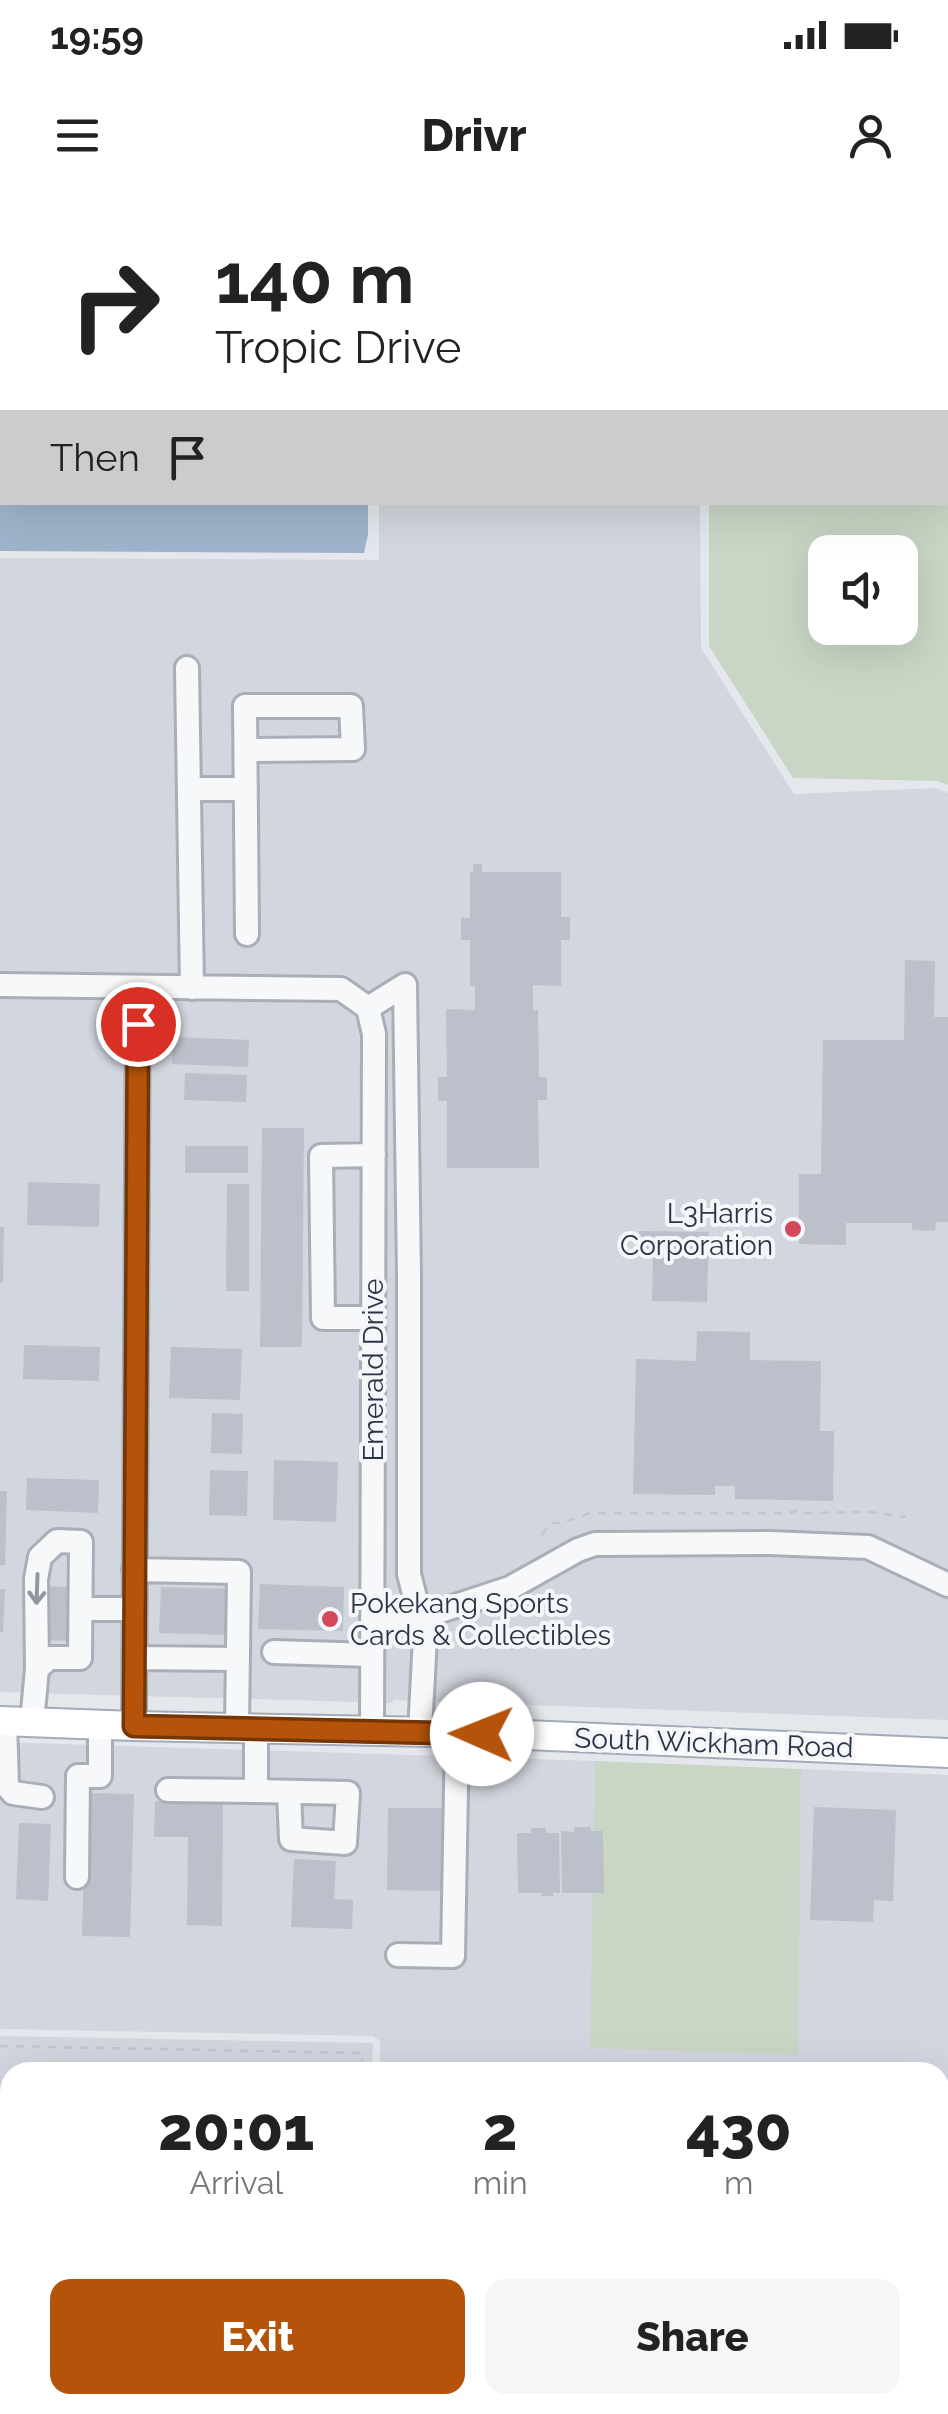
<!DOCTYPE html>
<html lang="en">
<head>
<meta charset="utf-8">
<style>
	body { margin:0; font-family:Raleway,sans-serif; background:#f6f6f6; color:#222; height:100vh; display:flex; flex-direction:column; font-size:38px; white-space:nowrap }
	* { box-sizing:border-box; margin:0 }
	p { font-size:32px; color:#767676 }
	.icon { flex:none; width:55px; height:55px; fill:none; stroke:currentColor; stroke-width:2; stroke-linecap:round; stroke-linejoin:round }
	.map { position:relative; flex:1; overflow:hidden }
	.panel { position:absolute; left:0px; top:1862px; width:950px; height:352px; display:flex; flex-direction:column; background:#fff; border-radius:30px 30px 0 0; box-shadow:0 10px 40px #0002 }
	.panel>* { flex:none }
	.banner { position:absolute; left:0px; top:0px; width:950px; height:305px; box-shadow:0 10px 40px #0002; background:#fff; color:#222; overflow:hidden }
	.fabs { position:absolute; left:808px; top:335px; display:grid; gap:20px }
	.fabs a { display:grid; place-items:center; width:110px; height:110px; border-radius:20px; background:#fff; box-shadow:0 10px 40px #0002; font-size:50px }
	.pin { position:absolute; display:grid; place-items:center; width:85px; height:85px; color:#fff; margin:-42px; border:5px solid #fff; border-radius:50%; box-shadow:0 2px 10px #0007 }
	.me { position:absolute; width:110px; margin:-55px; rotate:271deg; stroke-linejoin:round; filter:drop-shadow(0 0 8px #0008) }
	.turn { display:flex; align-items:center; gap:35px; height:210px; padding:0 50px; font-size:45px }
	.turn .icon { width:130px; height:130px; stroke-width:2.5 }
	.turn b { display:block; font-size:70px; line-height:85px }
	.then { display:flex; align-items:center; height:95px; padding:0 50px; background:#0003; gap:20px; font-size:38px }
	.eta { display:flex; justify-content:space-evenly; align-items:center; height:170px; text-align:center }
	.eta b { font-size:60px; font-weight:800; line-height:70px }
	.cta { display:flex; gap:20px; margin-top:auto; padding:20px 50px }
	.cta a { flex:1; height:115px; border-radius:20px; background:#b45309; color:#fff; font-size:40px; font-weight:800; line-height:115px; text-align:center }
	.cta a+a { background:#f6f6f6; color:#222 }
	.status { display:flex; justify-content:space-between; align-items:center; height:70px; padding:0 50px; background:#fff; direction:ltr }
	.status svg { height:28px; fill:currentColor }
	header { display:flex; justify-content:space-between; align-items:center; height:130px; padding:0 50px; background:#fff; font-size:45px; font-weight:800 }
	.map>svg:first-child { display:block }
	.built { fill:#d2d6de }
	.green { fill:#c9d6c5; fill-rule:evenodd }
	.water { fill:#9fb4cc }
	.building { fill:#bbc0ca }
	.lines { fill:none; stroke-linecap:round; stroke-linejoin:round }
	.minor-casing { stroke:#a9aeb7; stroke-width:28 }
	.major-casing { stroke:#a3abb8; stroke-width:32 }
	.path { stroke:#c2c5cb; stroke-width:2.5; stroke-dasharray:8 8; stroke-linecap:butt }
	.minor { stroke:#f7f8fa; stroke-width:22 }
	.major { stroke:#fff; stroke-width:28 }
	.oneway { stroke:#9196a0 }
	.route-casing { stroke:#753606; stroke-width:25 }
	.route { stroke:#b45309; stroke-width:18 }
	.poi-dot { fill:#d1495b; stroke:#f4f6f9; stroke-width:4 }
	.labels { text-anchor:middle; dominant-baseline:central; stroke-width:8; stroke-linejoin:round; paint-order:stroke }
	.poi-label { font-size:28px; fill:#2b3445; stroke:#f4f6f9; text-anchor:end }
	.street-label { font-size:28px; fill:#2b3445; stroke:#f4f6f9 }
</style>
</head>
<body>
<div class="status"><b>19:59</b><svg viewBox="0 0 49 12"><path d="M0 12V9h3v3zM5 12V6h3v6zM10 12V3h3v9zM15 12V0h3v12zM26 1h20v11H26zM47 4h2v5h-2z"/></svg></div>
<header><svg class="icon" aria-label="menu" viewBox="0 0 24 24"><path d="M4 6h16M4 12h16M4 18h16"/></svg>Drivr<svg class="icon" aria-label="person" viewBox="0 0 24 24"><circle cx="12" cy="8" r="4"/><path d="M4 21q1-7 8-7t8 7"/></svg></header>
<div class="map">
<svg width="948" height="2214" viewBox="0 0 948 2214">
	<rect width="100%" height="100%" fill="#e4e7ec"/>
	<path class="built" d="M379,303H700L701,448L794,594L936,588L948,593V1520L393,1500V1503L0,1492V358L379,360Z
		M0,1542L595,1561L591,1848L797,1854L801,1569L948,1575V2076L940,2074V1872H380V1841L373,1836L0,1829Z
		M0,1836L373,1843L372,1872H10V2205H361V2214H0Z
		M940,2175H948V2214H369V2205H940Z"/>
	<path class="green" d="M0,0H948V585L938,581L793,578L709,446V303L948,302V2H2V213L0,215ZM825,352H900V428H825Z
		M595,1561L801,1569L798,1855L590,1848Z"/>
	<path class="water" d="M2,213V302L368,303V335L364,353L0,351V215Z
		M940,2074L948,2076V2175H940Z"/>
	<path class="building" d="M473,664H482V672H561V717H570V740H561V786L533,785V810H538L539,877H547V900H538L539,968H447V901H438V877H447L446,809L475,810V786H470V740H461V718H470V672H473Z
		M905,760L935,761L934,817H948V1022H936L935,1031L912,1030V1023H846V1045L799,1044V974H821L823,840H904Z
		M173,837L249,840L248,867L172,864Z
		M185,873L247,875L246,902L184,900Z
		M262,928H304L302,1147H260Z
		M185,946H248V973H185Z
		M28,982L100,984L99,1027L27,1025Z
		M227,984H249V1091H226Z
		M0,1027H4L3,1082H0Z
		M639,1031L709,1032L707,1102L652,1101L653,1053H639Z
		M697,1131L750,1132V1160L821,1161L820,1231H834L833,1301L735,1299V1286H715V1295L633,1294L636,1159L696,1161Z
		M24,1145L100,1147L99,1181L23,1179Z
		M171,1147L242,1149L240,1200L169,1198Z
		M212,1213L243,1214L242,1254L211,1253Z
		M274,1260L338,1262L336,1322L273,1320Z
		M210,1270L248,1271L247,1316L209,1315Z
		M27,1278L99,1280L98,1313L26,1310Z
		M0,1291H7L5,1365H0Z
		M260,1384L344,1387L343,1431L258,1429Z
		M44,1386L70,1387L68,1441L42,1440Z
		M161,1387L232,1389L231,1435L159,1433Z
		M0,1389H5L3,1432H0Z
		M86,1593L134,1594L130,1737L82,1736Z
		M155,1601H223L222,1726L187,1725L188,1637H154Z
		M814,1607L896,1610L893,1701L874,1700L873,1722L810,1720Z
		M388,1608H447L446,1691L387,1690Z
		M19,1623L51,1624L48,1701L16,1699Z
		M574,1627H591V1631H603L604,1693H562L561,1631L574,1632Z
		M531,1628H546V1633H559L560,1693L553,1692V1696H542V1693H518L517,1633H531Z
		M294,1659L336,1661L334,1699L353,1700L352,1729L291,1727Z
		M548,2205H593V2214H548Z"/>
	<g class="lines">
		<defs>
			<path id="minor" d="M187,468L192,788
				M246,550L353,549L351,506H245L247,734
				M189,589H246
				M0,785L341,789L368,808
				M368,808L405,785L409,1077V1374L425,1437L420,1532
				M368,808L374,834L372,1532
				M373,1118H323L321,956L374,955
				M134,1370L239,1372L237,1529
				M81,1409H134
				M372,1418H419L510,1388L578,1350L595,1344L769,1343L868,1347L948,1385
				M274,1452L372,1455
				M134,1458L238,1459
				M5,1521L7,1586L13,1593L42,1597
				M32,1522L37,1469L49,1458H80L81,1342L57,1341L40,1357L36,1379L37,1469
				M134,1526L138,787
				M256,1529V1591L348,1593L345,1643L291,1639L289,1592
				M168,1590L256,1591
				M77,1677L78,1576H100V1525
				M398,1755L453,1756L457,1533
				M940,1908H948
				M940,2038L948,2039
				M534,2214V2205
				M728,2214V2205"/>
			<path id="major" d="M0,1521L134,1526L481,1533L948,1553"/>
		</defs>
		<use href="#minor" class="minor-casing"/>
		<use href="#major" class="major-casing"/>
		<path class="path" d="M542,1335L550,1323H562L590,1313H789L798,1310L803,1313L870,1312L906,1317
			M0,1846L362,1853V1872
			M351,2214L352,2205"/>
		<use href="#minor" class="minor"/>
		<use href="#major" class="major"/>
	</g>
	<defs><path id="oneway-shaft" d="M-6 0H5M1.5-3L5.5 0L1.5 3" fill="none" stroke-width="1.6" stroke-linecap="round" stroke-linejoin="round" transform="scale(2.5)"/></defs>
	<use class="oneway" href="#oneway-shaft" transform="translate(37 1389) rotate(92)"/>
	<g class="lines">
		<defs>
			<path id="route" d="M138,824L134,1526L482,1534"/>
		</defs>
		<use href="#route" class="route-casing"/>
		<use href="#route" class="route"/>
	</g>
	<g class="poi-dot">
		<circle cx="793" cy="1029" r="10"/>
		<circle cx="330" cy="1419" r="10"/>
	</g>
	<g class="labels">
		<g class="poi-label">
			<text x="773" y="1013">L3Harris<tspan x="773" dy="32">Corporation</tspan></text>
			<text x="350" y="1403" text-anchor="start">Pokekang Sports<tspan x="350" dy="32">Cards &amp; Collectibles</tspan></text>
		</g>
		<g class="street-label">
			<text transform="translate(373 1170) rotate(-90)">Emerald Drive</text>
			<text transform="translate(714 1543) rotate(2)">South Wickham Road</text>
		</g>
	</g>
</svg>
<div class="fabs">
<a><svg class="icon" aria-label="sound" viewBox="0 0 24 24"><path d="M4 9h4l5-4v14l-5-4H4zM17 9q2 3 0 6"/></svg></a>
</div>
<div class="pin" style="left:138px;top:824px;background:#d93025"><svg class="icon" aria-label="arrive" viewBox="0 0 24 24"><path d="M6 21V4h12l-3 4 3 4H6"/></svg></div>
<svg class="me" style="left:482px;top:1534px" viewBox="-20 -20 40 40"><circle r="19" fill="#fff"/><path d="M0-13L10 11 0 6-10 11z" fill="#b45309"/></svg>
<div class="banner">
<div class="turn"><svg class="icon" aria-label="right" viewBox="0 0 24 24"><path d="M7 20v-9h11M14 6l5 5-5 5"/></svg><div><b>140 m</b>Tropic Drive</div></div>
<div class="then">Then<svg class="icon" aria-label="arrive" viewBox="0 0 24 24"><path d="M6 21V4h12l-3 4 3 4H6"/></svg></div>
</div>
<section class="panel">
<div class="eta">
<div><b>20:01</b><p>Arrival</p></div>
<div><b>2</b><p>min</p></div>
<div><b>430</b><p>m</p></div>
</div>
<div class="cta"><a>Exit</a><a>Share</a></div>
</section>
</div>
</body>
</html>
